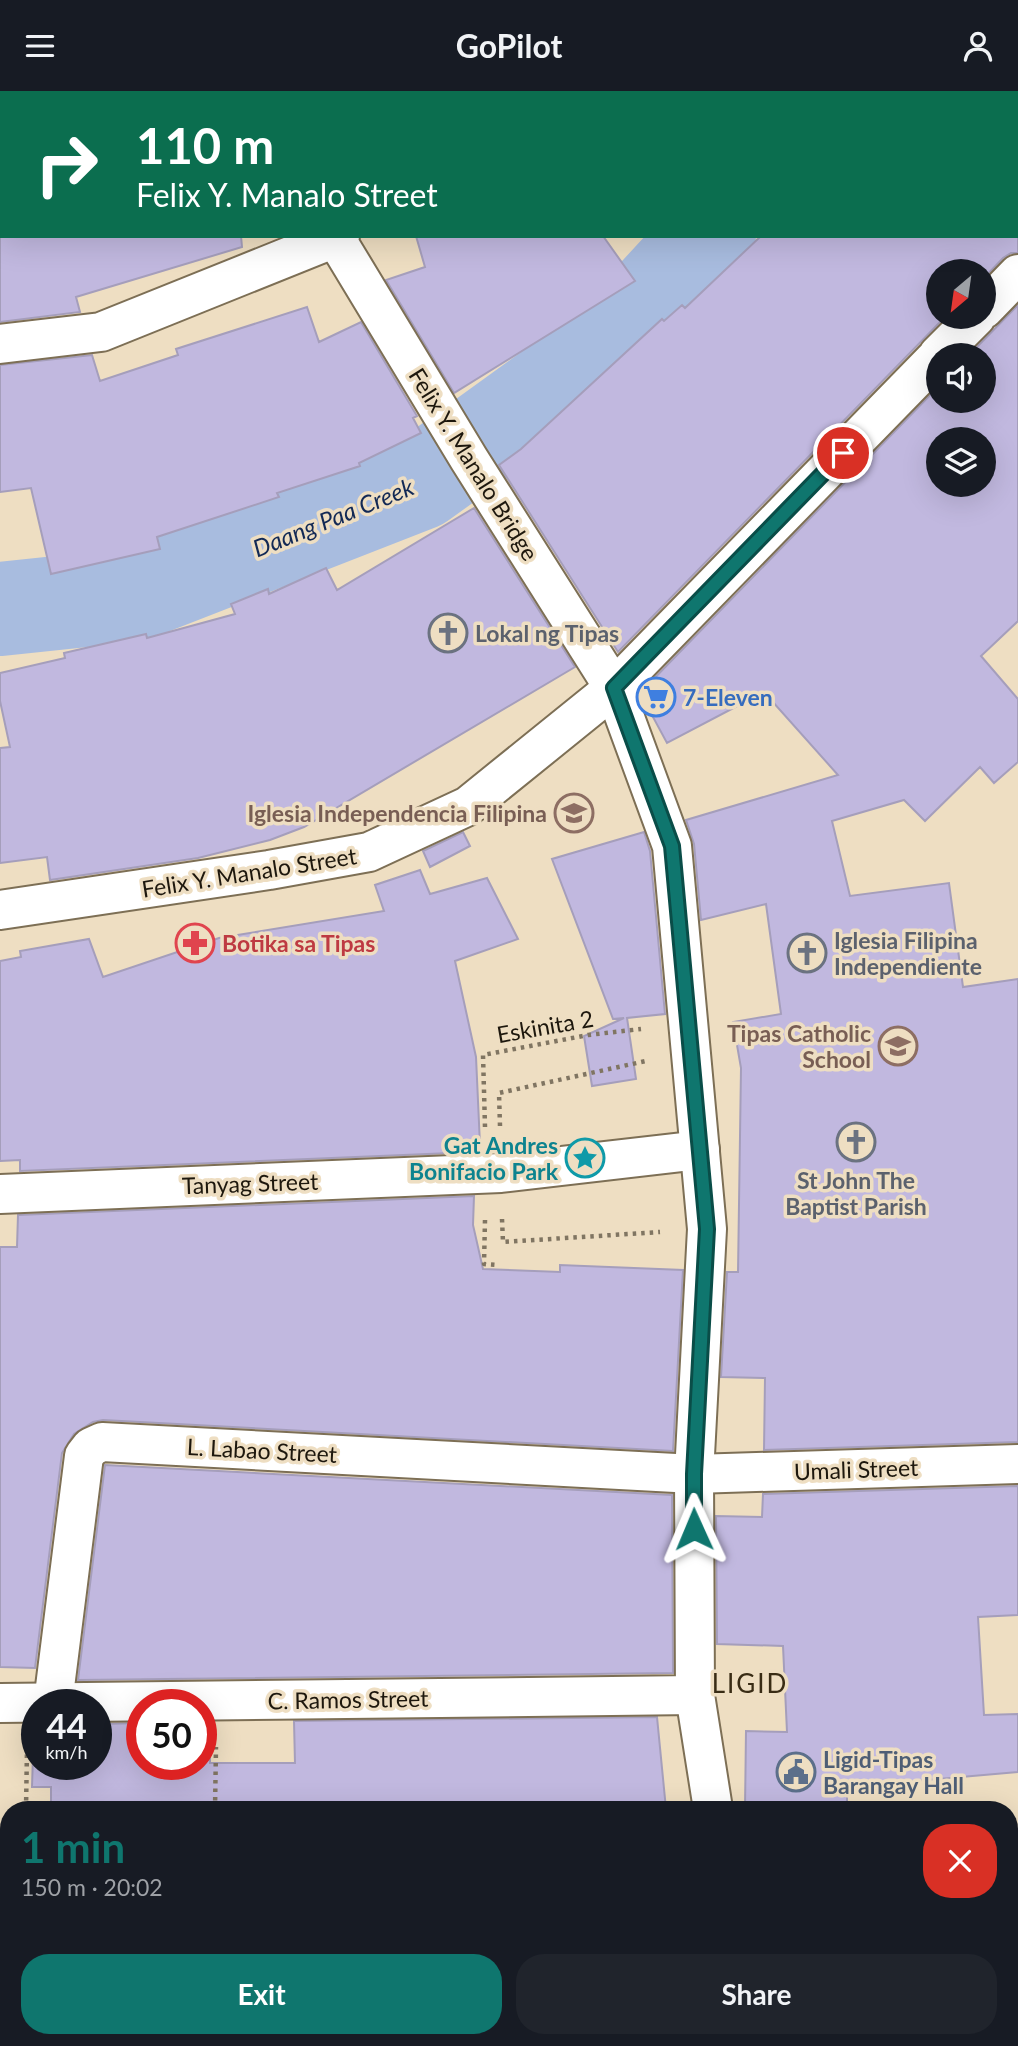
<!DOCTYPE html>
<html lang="en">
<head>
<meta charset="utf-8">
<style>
	body { margin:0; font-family:Lato,sans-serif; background:#20242c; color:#f1f3f6; height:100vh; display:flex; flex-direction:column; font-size:26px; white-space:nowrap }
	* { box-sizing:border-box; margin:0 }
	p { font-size:23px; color:#9ea1a6 }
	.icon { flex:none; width:38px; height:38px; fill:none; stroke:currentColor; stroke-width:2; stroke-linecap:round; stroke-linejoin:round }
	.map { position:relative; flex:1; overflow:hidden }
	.sheet { position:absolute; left:0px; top:1710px; width:1018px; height:247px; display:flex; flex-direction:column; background:#171b24; border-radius:28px 28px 0 0; box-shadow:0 7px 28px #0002 }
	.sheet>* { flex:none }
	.banner { position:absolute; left:0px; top:0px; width:1018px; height:147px; box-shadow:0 7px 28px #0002; background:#0b6e4f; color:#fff; overflow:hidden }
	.needle { width:46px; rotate:209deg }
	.fabs { position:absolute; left:926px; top:168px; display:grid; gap:14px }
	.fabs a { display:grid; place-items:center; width:70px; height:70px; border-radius:50%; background:#171b24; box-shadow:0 7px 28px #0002; font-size:35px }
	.speed { position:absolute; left:21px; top:1598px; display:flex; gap:14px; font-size:35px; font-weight:700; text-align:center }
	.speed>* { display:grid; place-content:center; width:91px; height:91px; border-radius:50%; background:#171b24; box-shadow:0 7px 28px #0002; line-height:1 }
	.speed small { font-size:18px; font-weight:400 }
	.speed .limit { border:10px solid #d22; background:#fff; color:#111 }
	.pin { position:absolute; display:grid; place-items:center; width:60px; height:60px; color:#fff; margin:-30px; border:4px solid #fff; border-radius:50%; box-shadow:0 2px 7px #0007 }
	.me { position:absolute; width:77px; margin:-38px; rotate:359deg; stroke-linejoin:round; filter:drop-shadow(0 0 5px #0008) }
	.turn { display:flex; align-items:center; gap:24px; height:147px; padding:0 21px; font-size:32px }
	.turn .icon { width:91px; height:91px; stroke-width:2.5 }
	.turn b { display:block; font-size:49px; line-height:60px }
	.round { display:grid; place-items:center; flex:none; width:74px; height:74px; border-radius:28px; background:#20242c }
	.head { display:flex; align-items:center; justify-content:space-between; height:119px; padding:0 21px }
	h1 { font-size:42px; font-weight:700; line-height:52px; color:#0f766e }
	.primary-button { display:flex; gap:14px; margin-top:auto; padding:14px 21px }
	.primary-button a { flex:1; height:80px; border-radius:28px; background:#0f766e; color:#fff; font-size:28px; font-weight:700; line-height:80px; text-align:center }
	.primary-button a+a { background:#20242c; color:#f1f3f6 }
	header { display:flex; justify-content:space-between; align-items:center; height:91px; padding:0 21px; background:#171b24; font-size:32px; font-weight:700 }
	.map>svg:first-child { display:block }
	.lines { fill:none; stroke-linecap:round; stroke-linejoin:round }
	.river { stroke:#a8bcdf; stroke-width:94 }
	.building { fill:#c1b8df; stroke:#a59ebb; stroke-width:2; fill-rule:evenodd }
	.minor-casing { stroke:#7d6f55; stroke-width:42 }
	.major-casing { stroke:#7d6f55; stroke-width:42 }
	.path { stroke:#807562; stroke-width:4.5; stroke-dasharray:3.5 5; stroke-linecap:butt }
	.minor { stroke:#fff; stroke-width:38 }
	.major { stroke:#fff; stroke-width:38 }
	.route-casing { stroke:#0a4d48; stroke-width:18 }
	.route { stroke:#0f766e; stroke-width:12 }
	.labels { text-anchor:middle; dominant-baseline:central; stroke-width:7; stroke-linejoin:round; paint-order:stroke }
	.street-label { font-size:23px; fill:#1d170d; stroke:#eedec2 }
	.worship-label { font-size:23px; font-weight:bold; fill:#5b616d; stroke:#eedec2; text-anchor:start }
	.shop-label { font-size:23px; font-weight:bold; fill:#366cbe; stroke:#eedec2; text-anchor:start }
	.education-label { font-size:23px; font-weight:bold; fill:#785e54; stroke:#eedec2; text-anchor:end }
	.health-label { font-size:23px; font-weight:bold; fill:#be3a42; stroke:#eedec2; text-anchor:start }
	.culture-label { font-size:23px; font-weight:bold; fill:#0d838f; stroke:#eedec2; text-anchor:end }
	.service-label { font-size:23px; font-weight:bold; fill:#4e5e75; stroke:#eedec2; text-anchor:start }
	.water-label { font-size:24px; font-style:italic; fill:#122955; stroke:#eedec2 }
	.quarter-label { font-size:26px; letter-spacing:2px; fill:#392c15; stroke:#eedec2 }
</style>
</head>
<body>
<header><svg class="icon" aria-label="menu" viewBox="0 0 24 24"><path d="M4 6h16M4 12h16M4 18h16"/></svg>GoPilot<svg class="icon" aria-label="person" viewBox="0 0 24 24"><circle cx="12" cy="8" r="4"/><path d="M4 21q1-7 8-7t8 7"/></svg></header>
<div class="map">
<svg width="1018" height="1955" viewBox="0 0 1018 1955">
	<rect width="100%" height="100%" fill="#eedec2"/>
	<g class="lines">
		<path class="river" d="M839,2L841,0
			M0,518L133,504L420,392L604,259L709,145
			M239,1955L292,1948"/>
	</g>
	<path class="building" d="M0,145H241L242,156L76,206L80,221L0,231Z
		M416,145H603L635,190L454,302L386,189L425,176Z
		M761,145H1018V162H1011L1003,167L984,187V180H938V226H945L618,561L499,374L521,358L662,228L664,230L682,214L685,217Z
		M1018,214V530L981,565L1018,608V671L994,692L980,676L925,730L904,709L832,730L850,805L949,792L963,896L1018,888V1351L764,1359L765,1287L721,1286L727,1181H738L741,977L733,931L781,923L766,813L701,829L694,753L686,729L838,684L764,601L667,652L640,602L938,296V310H984V264H969ZM938,348H984V394H938Z
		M307,216L319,251L361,231L417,325L413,327L421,342L359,372L360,375L277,402L279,406L157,446L160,458L51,483L31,397L0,401V274L92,264L100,290L178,264L176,258Z
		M474,417L575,576L304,736L270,749L198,767L50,789L47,766L0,772V657L10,656L0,610V582L65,567L64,562L146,543L147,547L235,523L231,513L268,498L269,503L326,477L337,499Z
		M463,741L470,755L430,776L423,760Z
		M644,741L650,760L665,923L627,927L636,988L592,995L584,945L624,927L613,928L552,768Z
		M420,779L430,803L487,787L518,848L455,870L476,966L480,1054H475V1061L20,1080V1069L0,1070V870L21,866L20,860L89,848L103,886L219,847L384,820L375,794Z
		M474,1105L473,1134L483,1178L560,1181V1174L683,1179L673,1360L103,1329L93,1331L74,1343L62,1362L35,1577L0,1576V1156H17L18,1124Z
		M105,1374L672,1404L673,1582L78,1589Z
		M1018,1395V1524L978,1526L984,1624L1018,1623V1681L847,1696V1718H745L746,1640L787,1641L783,1555L717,1553L716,1425L762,1426L763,1403Z
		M657,1626L666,1718H51V1696H32L34,1633H37V1673H96V1633L142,1632V1673H201V1632L210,1631V1672H295L294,1630Z"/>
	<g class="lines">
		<defs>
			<path id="minor" d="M567,2L569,0
				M336,148L469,368L614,597
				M0,253L101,241L340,145
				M0,1103L501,1082L700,1059
				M695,1604L713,1718
				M53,1612L84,1365L91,1356L102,1351L694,1383L1018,1373
				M1010,1804L1018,1803
				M751,1948L753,1955"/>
			<path id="major" d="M984,218L1018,183
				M938,264L976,226
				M0,819L269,779L369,761L468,715L614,597L938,265
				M0,1612L695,1604L694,1383L707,1138L672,755L614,597"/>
		</defs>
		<use href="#minor" class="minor-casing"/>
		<use href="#major" class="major-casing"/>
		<path class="path" d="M500,1035L499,1002L646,970
			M485,1036L483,964L588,944L641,938
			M502,1128L503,1151L660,1141
			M485,1129L484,1173L498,1174
			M26,1718L27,1658
			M215,1718L216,1656
			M23,1948V1955
			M206,1948V1955"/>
		<use href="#minor" class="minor"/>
		<use href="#major" class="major"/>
	</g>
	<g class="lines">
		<defs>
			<path id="route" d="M694,1438V1383L707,1138L679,831L672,755L614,597L843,362"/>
		</defs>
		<use href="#route" class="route-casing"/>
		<use href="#route" class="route"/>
	</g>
	<defs>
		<symbol id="church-ring" viewBox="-11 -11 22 22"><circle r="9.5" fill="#eedec2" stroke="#6b7280" stroke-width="1.5"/><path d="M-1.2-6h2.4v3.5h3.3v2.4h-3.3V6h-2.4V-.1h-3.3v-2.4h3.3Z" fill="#6b7280"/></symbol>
		<symbol id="supermarket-ring" viewBox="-11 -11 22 22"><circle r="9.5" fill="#eedec2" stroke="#3f7fe0" stroke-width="1.5"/><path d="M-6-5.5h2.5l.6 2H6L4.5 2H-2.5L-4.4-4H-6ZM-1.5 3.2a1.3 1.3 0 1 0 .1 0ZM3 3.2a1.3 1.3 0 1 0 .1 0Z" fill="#3f7fe0"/></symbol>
		<symbol id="school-ring" viewBox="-11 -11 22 22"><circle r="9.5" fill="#eedec2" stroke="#8d6e63" stroke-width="1.5"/><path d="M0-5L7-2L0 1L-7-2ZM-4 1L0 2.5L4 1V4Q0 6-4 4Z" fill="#8d6e63"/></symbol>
		<symbol id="pharmacy-ring" viewBox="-11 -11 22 22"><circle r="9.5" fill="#eedec2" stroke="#e0444e" stroke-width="1.5"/><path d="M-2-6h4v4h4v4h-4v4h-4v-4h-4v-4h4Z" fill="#e0444e"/></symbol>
		<symbol id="sight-ring" viewBox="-11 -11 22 22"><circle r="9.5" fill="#eedec2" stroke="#0f9aa8" stroke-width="1.5"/><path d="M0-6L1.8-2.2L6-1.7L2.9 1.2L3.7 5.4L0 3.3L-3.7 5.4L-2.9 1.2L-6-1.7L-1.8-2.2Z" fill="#0f9aa8"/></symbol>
		<symbol id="civic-ring" viewBox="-11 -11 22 22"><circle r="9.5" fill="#eedec2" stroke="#5c6f8a" stroke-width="1.5"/><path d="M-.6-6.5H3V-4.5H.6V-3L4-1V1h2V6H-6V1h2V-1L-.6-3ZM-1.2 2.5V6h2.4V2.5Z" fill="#5c6f8a"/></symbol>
	</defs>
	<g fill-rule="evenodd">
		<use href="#church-ring" x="426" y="520" width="44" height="44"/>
		<use href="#supermarket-ring" x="634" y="584" width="44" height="44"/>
		<use href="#school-ring" x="552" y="700" width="44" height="44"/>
		<use href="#pharmacy-ring" x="173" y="830" width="44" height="44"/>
		<use href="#church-ring" x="785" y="840" width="44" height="44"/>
		<use href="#school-ring" x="876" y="933" width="44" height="44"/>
		<use href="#church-ring" x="834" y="1029" width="44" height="44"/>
		<use href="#sight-ring" x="563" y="1045" width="44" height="44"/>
		<use href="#civic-ring" x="774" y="1659" width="44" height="44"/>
	</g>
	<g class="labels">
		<g class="street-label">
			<text transform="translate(474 373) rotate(58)">Felix Y. Manalo Bridge</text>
			<text transform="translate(249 781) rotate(-9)">Felix Y. Manalo Street</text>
			<text transform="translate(545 935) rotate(-10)">Eskinita 2</text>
			<text transform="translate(250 1092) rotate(-2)">Tanyag Street</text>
			<text transform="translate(262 1359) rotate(3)">L. Labao Street</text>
			<text transform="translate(856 1378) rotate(-2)">Umali Street</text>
			<text transform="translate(348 1608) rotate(-1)">C. Ramos Street</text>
		</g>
		<g class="worship-label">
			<text x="475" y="542">Lokal ng Tipas</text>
			<text x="834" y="849">Iglesia Filipina<tspan x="834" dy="26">Independiente</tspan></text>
			<text x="856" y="1089" text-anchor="middle">St John The<tspan x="856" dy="26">Baptist Parish</tspan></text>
		</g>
		<g class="shop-label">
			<text x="683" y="606">7-Eleven</text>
		</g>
		<g class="education-label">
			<text x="547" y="722">Iglesia Independencia Filipina</text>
			<text x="871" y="942">Tipas Catholic<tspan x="871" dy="26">School</tspan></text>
		</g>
		<g class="health-label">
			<text x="222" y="852">Botika sa Tipas</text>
		</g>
		<g class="culture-label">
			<text x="558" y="1054">Gat Andres<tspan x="558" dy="26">Bonifacio Park</tspan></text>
		</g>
		<g class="service-label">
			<text x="823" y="1668">Ligid-Tipas<tspan x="823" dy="26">Barangay Hall</tspan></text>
		</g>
		<g class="water-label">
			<text transform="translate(333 426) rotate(-22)">Daang Paa Creek</text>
		</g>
		<g class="quarter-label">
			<text x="750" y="1592">LIGID</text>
		</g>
	</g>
</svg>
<div class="fabs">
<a><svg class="needle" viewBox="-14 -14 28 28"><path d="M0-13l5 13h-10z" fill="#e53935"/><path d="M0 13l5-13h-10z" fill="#9ea1a6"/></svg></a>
<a><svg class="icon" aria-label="sound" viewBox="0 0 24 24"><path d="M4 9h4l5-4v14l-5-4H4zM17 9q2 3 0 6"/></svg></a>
<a><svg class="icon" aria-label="layers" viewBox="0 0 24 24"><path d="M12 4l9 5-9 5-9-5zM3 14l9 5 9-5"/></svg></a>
</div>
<div class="speed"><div>44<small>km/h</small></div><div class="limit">50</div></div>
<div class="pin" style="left:843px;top:362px;background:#d93025"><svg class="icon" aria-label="arrive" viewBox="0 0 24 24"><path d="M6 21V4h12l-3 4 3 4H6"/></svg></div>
<svg class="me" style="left:694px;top:1438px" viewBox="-20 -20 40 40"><path d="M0-17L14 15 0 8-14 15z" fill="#0f766e" stroke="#fff" stroke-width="4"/></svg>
<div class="banner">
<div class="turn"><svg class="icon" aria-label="right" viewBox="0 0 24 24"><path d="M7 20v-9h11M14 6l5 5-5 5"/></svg><div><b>110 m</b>Felix Y. Manalo Street</div></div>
</div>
<section class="sheet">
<div class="head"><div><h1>1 min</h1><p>150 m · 20:02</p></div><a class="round" style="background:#d93025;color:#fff"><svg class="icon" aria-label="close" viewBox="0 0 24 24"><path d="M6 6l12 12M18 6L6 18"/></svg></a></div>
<div class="primary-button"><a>Exit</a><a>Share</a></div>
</section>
</div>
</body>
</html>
